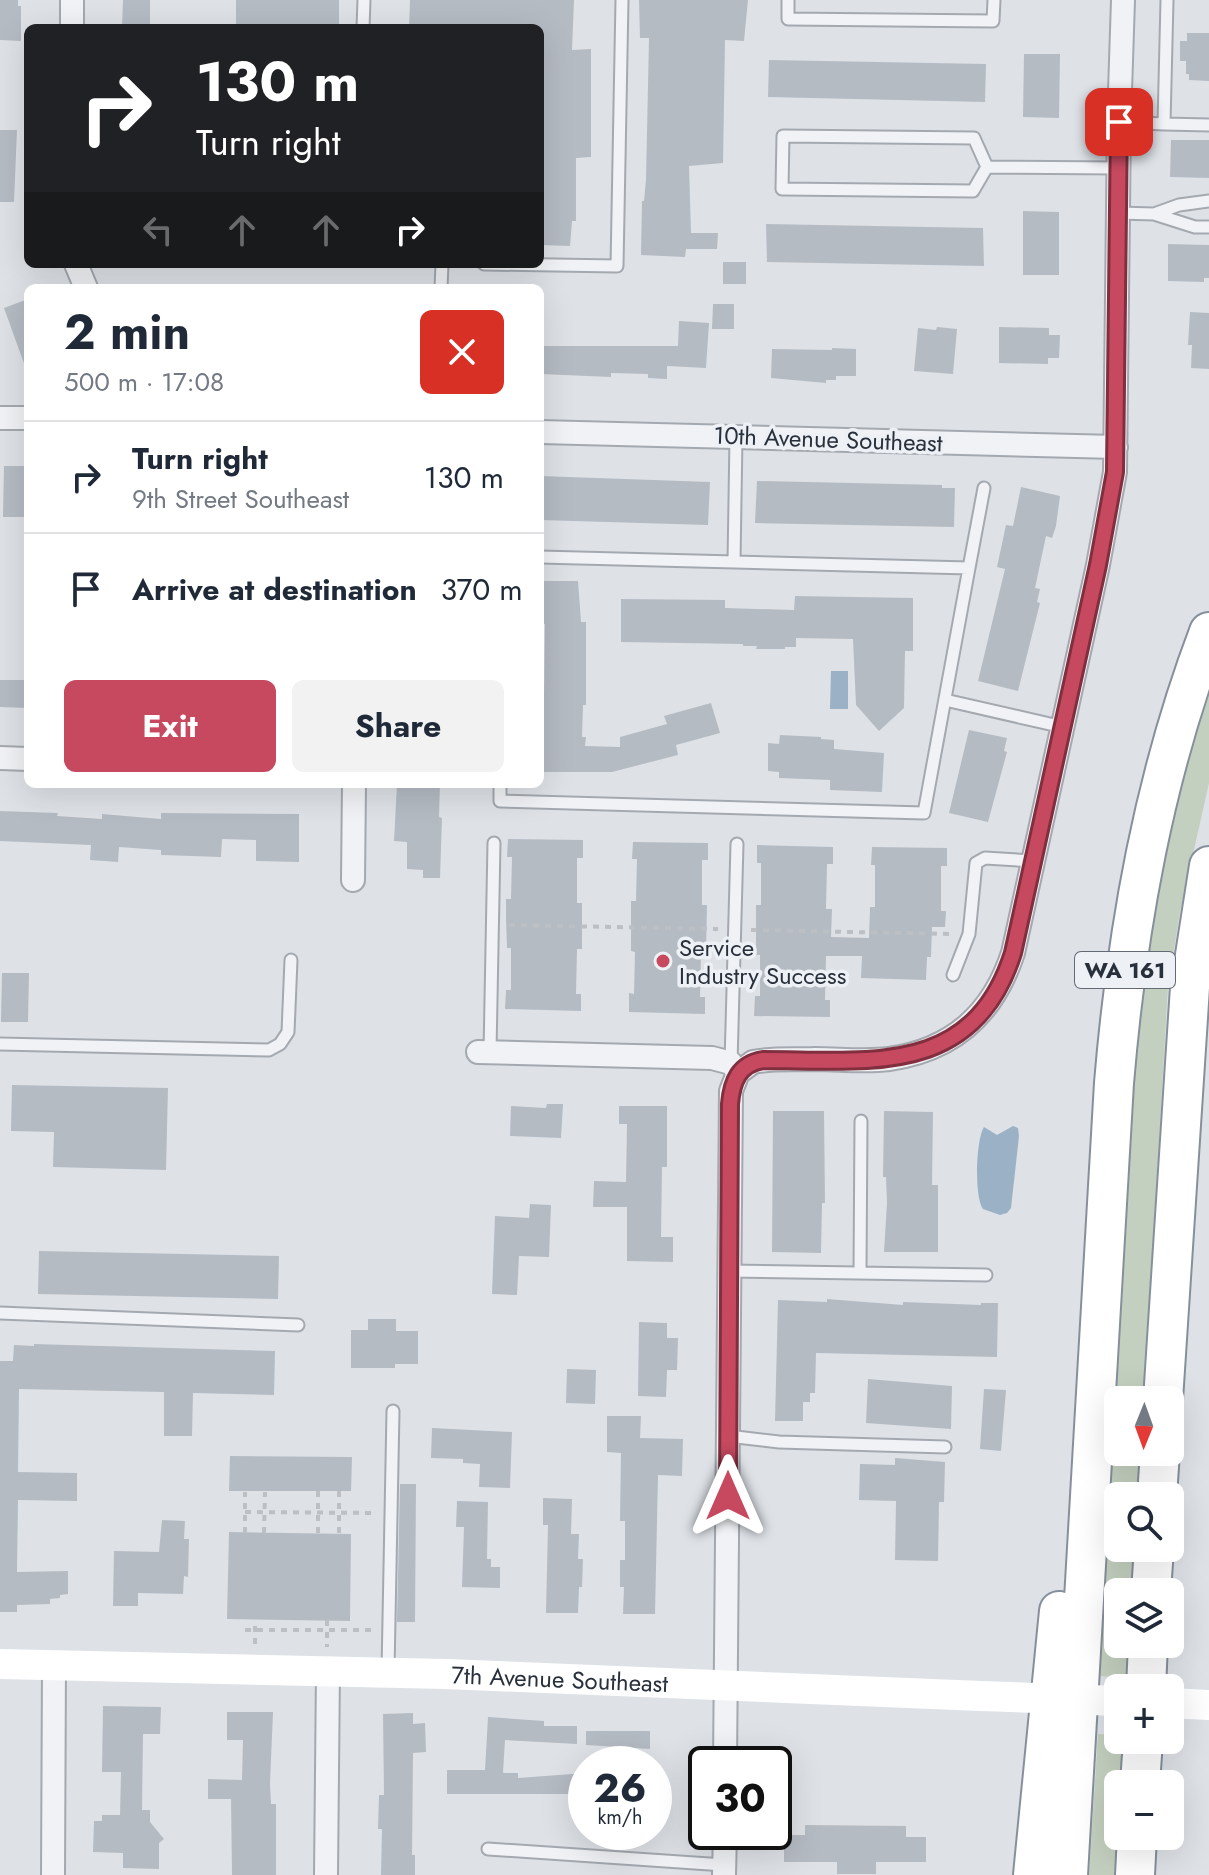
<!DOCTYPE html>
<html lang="en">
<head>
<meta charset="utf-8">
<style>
	body { margin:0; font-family:Jost,sans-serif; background:#f2f2f3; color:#1f2937; height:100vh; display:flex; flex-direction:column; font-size:30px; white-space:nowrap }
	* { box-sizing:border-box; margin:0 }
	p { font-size:26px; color:#747a83 }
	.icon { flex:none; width:44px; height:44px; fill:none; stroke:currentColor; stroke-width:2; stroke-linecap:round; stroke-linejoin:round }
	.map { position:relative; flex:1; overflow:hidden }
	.side { position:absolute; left:24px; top:284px; width:520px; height:504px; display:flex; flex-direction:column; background:#fff; border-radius:12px; box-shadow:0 8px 32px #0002 }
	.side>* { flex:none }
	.hud { position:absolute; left:24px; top:24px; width:520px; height:244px; border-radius:12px; box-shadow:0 8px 32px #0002; background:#202124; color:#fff; overflow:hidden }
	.needle { width:52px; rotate:181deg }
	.controls { position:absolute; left:1104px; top:1386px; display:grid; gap:16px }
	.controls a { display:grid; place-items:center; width:80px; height:80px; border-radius:12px; background:#fff; box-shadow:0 8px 32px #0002; font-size:40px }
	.speed { position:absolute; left:568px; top:1746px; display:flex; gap:16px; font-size:40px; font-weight:700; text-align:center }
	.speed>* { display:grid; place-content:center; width:104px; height:104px; border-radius:50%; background:#fff; box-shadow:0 8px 32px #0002; line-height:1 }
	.speed small { font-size:20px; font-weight:400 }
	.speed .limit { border:4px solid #111; border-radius:12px; background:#fff; color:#111 }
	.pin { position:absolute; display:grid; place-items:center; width:68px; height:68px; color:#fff; margin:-34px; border-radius:16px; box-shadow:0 4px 12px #0006 }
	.me { position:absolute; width:88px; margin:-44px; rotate:0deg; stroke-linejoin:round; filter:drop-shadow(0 0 6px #0008) }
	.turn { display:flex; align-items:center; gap:28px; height:168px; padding:0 40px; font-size:36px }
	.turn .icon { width:104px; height:104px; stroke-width:2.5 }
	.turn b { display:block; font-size:56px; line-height:68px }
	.lanes { display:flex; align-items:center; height:76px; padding:0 40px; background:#0003; justify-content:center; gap:40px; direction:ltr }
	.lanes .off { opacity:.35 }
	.round { display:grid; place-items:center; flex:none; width:84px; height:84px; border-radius:12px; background:#f2f2f3 }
	.head { display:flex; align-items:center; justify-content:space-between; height:136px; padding:0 40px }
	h1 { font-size:48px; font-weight:700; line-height:60px }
	.button { display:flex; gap:16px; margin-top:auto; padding:16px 40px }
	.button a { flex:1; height:92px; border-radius:12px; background:#c64960; color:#fff; font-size:32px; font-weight:700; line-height:92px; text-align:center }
	.button a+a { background:#f2f2f3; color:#1f2937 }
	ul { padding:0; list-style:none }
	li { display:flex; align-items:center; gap:24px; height:112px; padding:0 40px; border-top:2px solid #e0e1e3 }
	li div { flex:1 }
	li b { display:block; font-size:30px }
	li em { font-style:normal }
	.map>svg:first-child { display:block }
	.green { fill:#c4d0bf }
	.water { fill:#9bb1c5 }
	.building { fill:#b5bbc3 }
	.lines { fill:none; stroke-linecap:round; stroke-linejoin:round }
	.lane-casing { stroke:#a4a9b0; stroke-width:15 }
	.street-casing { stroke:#a4a9b0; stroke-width:26 }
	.highway-casing { stroke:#86909c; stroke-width:42 }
	.path { stroke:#bcc0c5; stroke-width:4; stroke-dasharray:6 6; stroke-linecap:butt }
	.lane { stroke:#f0f2f5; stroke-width:11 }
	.street { stroke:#f0f2f5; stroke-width:22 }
	.secondary { stroke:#fff; stroke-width:30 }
	.highway { stroke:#fff; stroke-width:38 }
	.secondary-bridge { stroke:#fff; stroke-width:30 }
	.route-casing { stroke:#812f3e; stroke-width:20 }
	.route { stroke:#c64960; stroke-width:14 }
	.poi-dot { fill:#c64960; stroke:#edf0f4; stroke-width:3 }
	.labels { text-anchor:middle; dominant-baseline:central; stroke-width:7; stroke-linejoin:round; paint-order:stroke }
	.shield { fill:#edf0f4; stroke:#636a73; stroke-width:2 }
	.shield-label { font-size:22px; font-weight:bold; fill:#28303c }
	.street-label { font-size:24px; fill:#28303c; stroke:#edf0f4 }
	.poi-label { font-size:24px; fill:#28303c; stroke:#edf0f4; text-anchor:start }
</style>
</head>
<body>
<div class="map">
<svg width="1209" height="1875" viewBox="0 0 1209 1875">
	<rect width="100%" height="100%" fill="#dee2e7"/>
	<path class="green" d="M1209,690V783L1180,912L1168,987L1144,1400H1118V1452H1141L1139,1496H1118V1548H1137L1135,1592H1118V1644H1133L1131,1678L1099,1676L1137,1028C1151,913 1171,800 1209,690Z
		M1098,1734L1118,1735V1740H1124V1784H1118V1875H1089Z"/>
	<path class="water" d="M831,671H848V709H830Z
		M1013,1126L1018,1128L1019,1136L1011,1208L1007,1213L1000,1215L983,1209C974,1197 976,1139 984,1127L997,1135Z"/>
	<path class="building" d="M0,0H18V6H21V41L0,40Z
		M123,0H150V28H122Z
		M236,0H339V28H236Z
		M410,0H574L572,50L591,49V157L576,158V221H572L570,246L540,245V28H409Z
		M639,0H748L744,41L725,40L723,163L689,166L691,233H718L717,249H686L685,257L641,255L642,201H644L646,180L649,38H640Z
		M1187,33H1209V81L1189,80V74H1186V61H1180V41H1187Z
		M1024,54H1060L1059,118L1023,117Z
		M769,60L986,64L985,102L768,97Z
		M0,130H17L14,202H0Z
		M1171,140H1209V178L1170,177Z
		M1023,211L1059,212V275H1023Z
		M766,224L983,228L984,266L767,262Z
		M1168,244L1209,245V278H1204V282L1168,281Z
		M723,262H746V284H723Z
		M28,299V369H26L4,308Z
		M713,304H734V329H712Z
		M1190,312L1209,313V369L1191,368L1192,345H1188Z
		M679,321L709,323L706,368L667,366V379L648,378V374L611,373V377L540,374V346H678Z
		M937,327L957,329L953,374L914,371L918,328L936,330Z
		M999,327L1049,328V335H1060L1059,358H1048V364L999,363Z
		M832,348L856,349V376H836V380H826V383L771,378L772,349L832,350Z
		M4,466H28V517H3Z
		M540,476L710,482L708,525L540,520Z
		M757,481L942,485V488H955L954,527L755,523Z
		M1021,487L1060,496L1056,526L1052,538L1046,536L1035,588L1040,589L1037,602L1040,603L1018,691L978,681L1005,569L997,567L1006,525L1013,526Z
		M540,581H578L581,622H586V705H583L582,737H586L585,746L620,747V737L667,724L664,716L711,703L720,733L676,745L678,755L612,772H543L545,624H540Z
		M795,596L913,598V651H905L904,708L879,731L856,705L853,639L796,638V647H785V649H756L757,646H743V644L621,642V599L725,600V608L794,610Z
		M0,680H28V708L0,707Z
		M969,730L1007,738L1004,751L1007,752L988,822L949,813Z
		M780,735L821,737V739L834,740V749L884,753L882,792L830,790V780L779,778V772L768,771V743L779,744Z
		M397,784H440L439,817L442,818L440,878H423V870L407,869V842L394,841Z
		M0,811L58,813L57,816L102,819V814L161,819V813L299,814V862L256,861V840L222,839L221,857L161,855V850L119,847L118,862L90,860L91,845L0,841Z
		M508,839L583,840V858H577V903H582V949H577L576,994H581V1011L505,1009L506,990H511V948H507L506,918V899H511L512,857H507Z
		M633,842L708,843V860H702V905H707L706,952H701L700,997H705V1014L629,1012V993L634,994L635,952L631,951V901H636L637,859H632Z
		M757,845L833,847V864H827L826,909H832L831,937L869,938L870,907H875V865H871L872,847L947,848V866H941V911H946L945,927H932L931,957H927L926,980L861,978L862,956H826L825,1000H830V1017L754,1016L755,996H760V955H756V905H761V863H757Z
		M2,973H29L28,1022H1Z
		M12,1085L168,1088L166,1170L53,1167L54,1132L11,1131Z
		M547,1104H563L561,1138L510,1136L511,1106L546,1108Z
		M619,1106H667V1167H662L661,1237H673V1262L627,1261V1207H593L594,1181L626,1182L627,1124H619Z
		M773,1111H824L825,1203H822L821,1253L772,1252Z
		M884,1111L933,1112L932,1185H938V1252H884L887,1203L886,1177H883Z
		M530,1204L551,1205L549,1257L519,1256L517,1295L492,1294L495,1216L529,1218Z
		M39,1251L279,1256L278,1299L38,1294Z
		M827,1299L903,1305V1302L981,1305V1303H998L997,1357L816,1353L815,1393H810V1402H803V1421H775L778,1300L827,1302Z
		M368,1319H396V1331H418V1364H395V1368H351V1330H368Z
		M639,1322L667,1323V1338H678L677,1370H667L666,1397L638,1396Z
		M34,1344L275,1351L274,1395L193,1393L192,1436H164V1392L19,1389L18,1472L77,1473V1501L18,1500L17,1572L68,1571V1594L60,1595V1598L50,1599V1604L17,1605V1612H0V1361H13L14,1345L34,1346Z
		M567,1369L596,1370L595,1404L566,1403Z
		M868,1379L952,1386L951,1429L866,1423Z
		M984,1389L1006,1390L1001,1451L980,1449Z
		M607,1416H641L640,1438L683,1439L682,1476L658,1475L655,1614H623L624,1587H620V1560H625V1521H620L621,1453L607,1452Z
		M432,1428L512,1432L510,1488L479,1487L480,1464L463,1463V1459L431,1458Z
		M230,1456L352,1457L351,1491H229Z
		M895,1458L945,1462L944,1502H939L938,1561L895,1560L896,1501L859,1500L860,1464L895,1465Z
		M400,1484H416L415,1622H397Z
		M543,1498L572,1499L571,1534H579L578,1559H583L582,1587H579L578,1613H546L548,1525H543Z
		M457,1501L488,1502L487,1559H491V1567H500V1588L462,1587L464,1527H456Z
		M162,1520L185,1521L184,1539H189L188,1577L184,1576L183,1594L138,1593V1606H113L114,1551L159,1552Z
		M229,1532L351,1534L350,1621L227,1619Z
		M103,1706L161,1707L160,1734H143L142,1810H150V1822L164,1839L159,1843V1869L123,1868V1853L93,1852L94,1821H102V1815H120L121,1772H102Z
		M227,1712H273L270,1784L271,1804H276V1875H232L231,1799H208V1779L242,1780L243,1740H227Z
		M413,1713V1724L425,1723L426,1752L413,1753L412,1855H415V1875H381L382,1829H378L379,1795H384L383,1714Z
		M488,1717L544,1721V1726H577V1744L505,1740L503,1773H518V1778L586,1773V1794H447V1770H485Z
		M586,1731H650V1749L586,1745Z
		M805,1825L906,1826V1837H926V1862H876V1874H837V1862H784V1835H805Z"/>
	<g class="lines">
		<defs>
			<path id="lane" d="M788,0V19L993,21L994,0
				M1167,0L1164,124L1209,125
				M363,28L364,0
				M1119,122L1164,124
				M987,167L973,191L782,189L783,136L974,138L987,167L1118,168
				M1118,213L1154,214L1195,227H1209
				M1154,214L1179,205L1209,201
				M484,264L617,266L622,0
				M441,288L442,264
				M734,562L736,437
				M969,568L984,488
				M945,700L1063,727
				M500,784V801L924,813L969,568L540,557
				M953,975L969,934L976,863L985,858L1033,861
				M0,1044L269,1050L280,1044L288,1032L291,960
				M490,1052L494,843
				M731,1063L737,844
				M729,1271L986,1275
				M860,1273L861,1121
				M0,1313L298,1325
				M728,1436L779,1442L945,1447
				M388,1671L393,1411
				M488,1849L724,1865"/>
			<path id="street" d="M72,28V0
				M76,264L86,288
				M0,418H28
				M540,432L1116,447
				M0,758L28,759
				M353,880L354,784
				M478,1052L712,1058L731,1063L738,1073
				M725,1764L731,1091L738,1073L753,1062C773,1058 794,1060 815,1059C839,1059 865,1062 889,1059C953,1050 993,1014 1013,953L1098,565L1115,472L1119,122L1123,0
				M53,1875L54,1665
				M326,1875L328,1670
				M724,1875L725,1832"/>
			<path id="highway" d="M1163,1400L1190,987L1209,866
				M1157,1496L1160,1452
				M1151,1592L1154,1548
				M1146,1688L1148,1644
				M1140,1784L1143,1740
				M1033,1875L1059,1611
				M1068,1875L1114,1083C1127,928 1154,777 1209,632
				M1135,1875L1137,1836"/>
		</defs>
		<use href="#lane" class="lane-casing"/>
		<use href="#street" class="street-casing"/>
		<use href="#highway" class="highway-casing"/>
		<path class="path" d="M509,925L718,929
			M751,930L954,934
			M245,1512L377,1513
			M245,1533V1492
			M264,1533L265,1492
			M318,1533V1490
			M339,1533V1491
			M327,1620V1647
			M245,1630H375
			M255,1644V1620"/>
		<use href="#lane" class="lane"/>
		<use href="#street" class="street"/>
		<g class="secondary">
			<path id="s1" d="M0,1664L446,1674L981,1696"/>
			<path d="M1170,1703L1209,1705"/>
		</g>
		<use href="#highway" class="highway"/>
		<path class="secondary-bridge" d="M981,1696L1118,1701"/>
	</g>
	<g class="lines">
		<defs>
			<path id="route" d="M728,1496L730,1104C732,1081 739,1064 763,1060C869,1060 973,1078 1013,953L1098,565L1115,472L1119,122"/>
		</defs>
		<use href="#route" class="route-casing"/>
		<use href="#route" class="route"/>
	</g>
	<circle class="poi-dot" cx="663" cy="961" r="8"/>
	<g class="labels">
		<rect class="shield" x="1075" y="952" width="100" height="36" rx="6"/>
		<g class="shield-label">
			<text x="1125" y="970">WA 161</text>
		</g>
		<g class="street-label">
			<text transform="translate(828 439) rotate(2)">10th Avenue Southeast</text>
			<text stroke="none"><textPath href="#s1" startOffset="560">7th Avenue Southeast</textPath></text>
		</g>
		<g class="poi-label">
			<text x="679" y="947">Service<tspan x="679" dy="28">Industry Success</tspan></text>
		</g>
	</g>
</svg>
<div class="controls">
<a><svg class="needle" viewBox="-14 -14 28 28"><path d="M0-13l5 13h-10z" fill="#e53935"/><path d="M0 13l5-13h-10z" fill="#747a83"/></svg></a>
<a><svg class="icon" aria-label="search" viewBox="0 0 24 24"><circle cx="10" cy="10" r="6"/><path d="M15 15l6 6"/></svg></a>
<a><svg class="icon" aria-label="layers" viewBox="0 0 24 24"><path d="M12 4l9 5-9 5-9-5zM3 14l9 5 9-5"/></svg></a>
<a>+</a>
<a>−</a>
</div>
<div class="speed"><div>26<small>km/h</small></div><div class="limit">30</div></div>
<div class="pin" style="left:1119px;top:122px;background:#d93025"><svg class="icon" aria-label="arrive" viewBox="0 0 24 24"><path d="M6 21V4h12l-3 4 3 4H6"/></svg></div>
<svg class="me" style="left:728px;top:1496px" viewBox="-20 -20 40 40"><path d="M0-17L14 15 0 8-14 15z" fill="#c64960" stroke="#fff" stroke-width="4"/></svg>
<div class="hud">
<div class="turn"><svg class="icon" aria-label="right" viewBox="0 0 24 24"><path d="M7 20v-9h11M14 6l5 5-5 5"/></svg><div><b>130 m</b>Turn right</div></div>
<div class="lanes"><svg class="icon off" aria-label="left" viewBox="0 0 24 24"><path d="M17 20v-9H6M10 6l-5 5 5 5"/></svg><svg class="icon off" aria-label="ahead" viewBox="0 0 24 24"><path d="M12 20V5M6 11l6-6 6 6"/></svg><svg class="icon off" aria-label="ahead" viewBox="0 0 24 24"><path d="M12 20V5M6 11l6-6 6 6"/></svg><svg class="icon" aria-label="right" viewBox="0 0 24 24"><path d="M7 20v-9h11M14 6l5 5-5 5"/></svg></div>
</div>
<section class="side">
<div class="head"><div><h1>2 min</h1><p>500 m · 17:08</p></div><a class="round" style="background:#d93025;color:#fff"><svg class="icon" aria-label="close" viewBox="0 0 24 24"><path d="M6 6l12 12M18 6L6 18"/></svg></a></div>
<ul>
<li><svg class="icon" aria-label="right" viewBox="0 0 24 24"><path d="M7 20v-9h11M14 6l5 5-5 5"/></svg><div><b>Turn right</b><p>9th Street Southeast</p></div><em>130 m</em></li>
<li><svg class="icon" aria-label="arrive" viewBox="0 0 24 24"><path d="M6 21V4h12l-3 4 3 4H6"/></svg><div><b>Arrive at destination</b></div><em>370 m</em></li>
</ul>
<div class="button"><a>Exit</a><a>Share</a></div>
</section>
</div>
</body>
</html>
